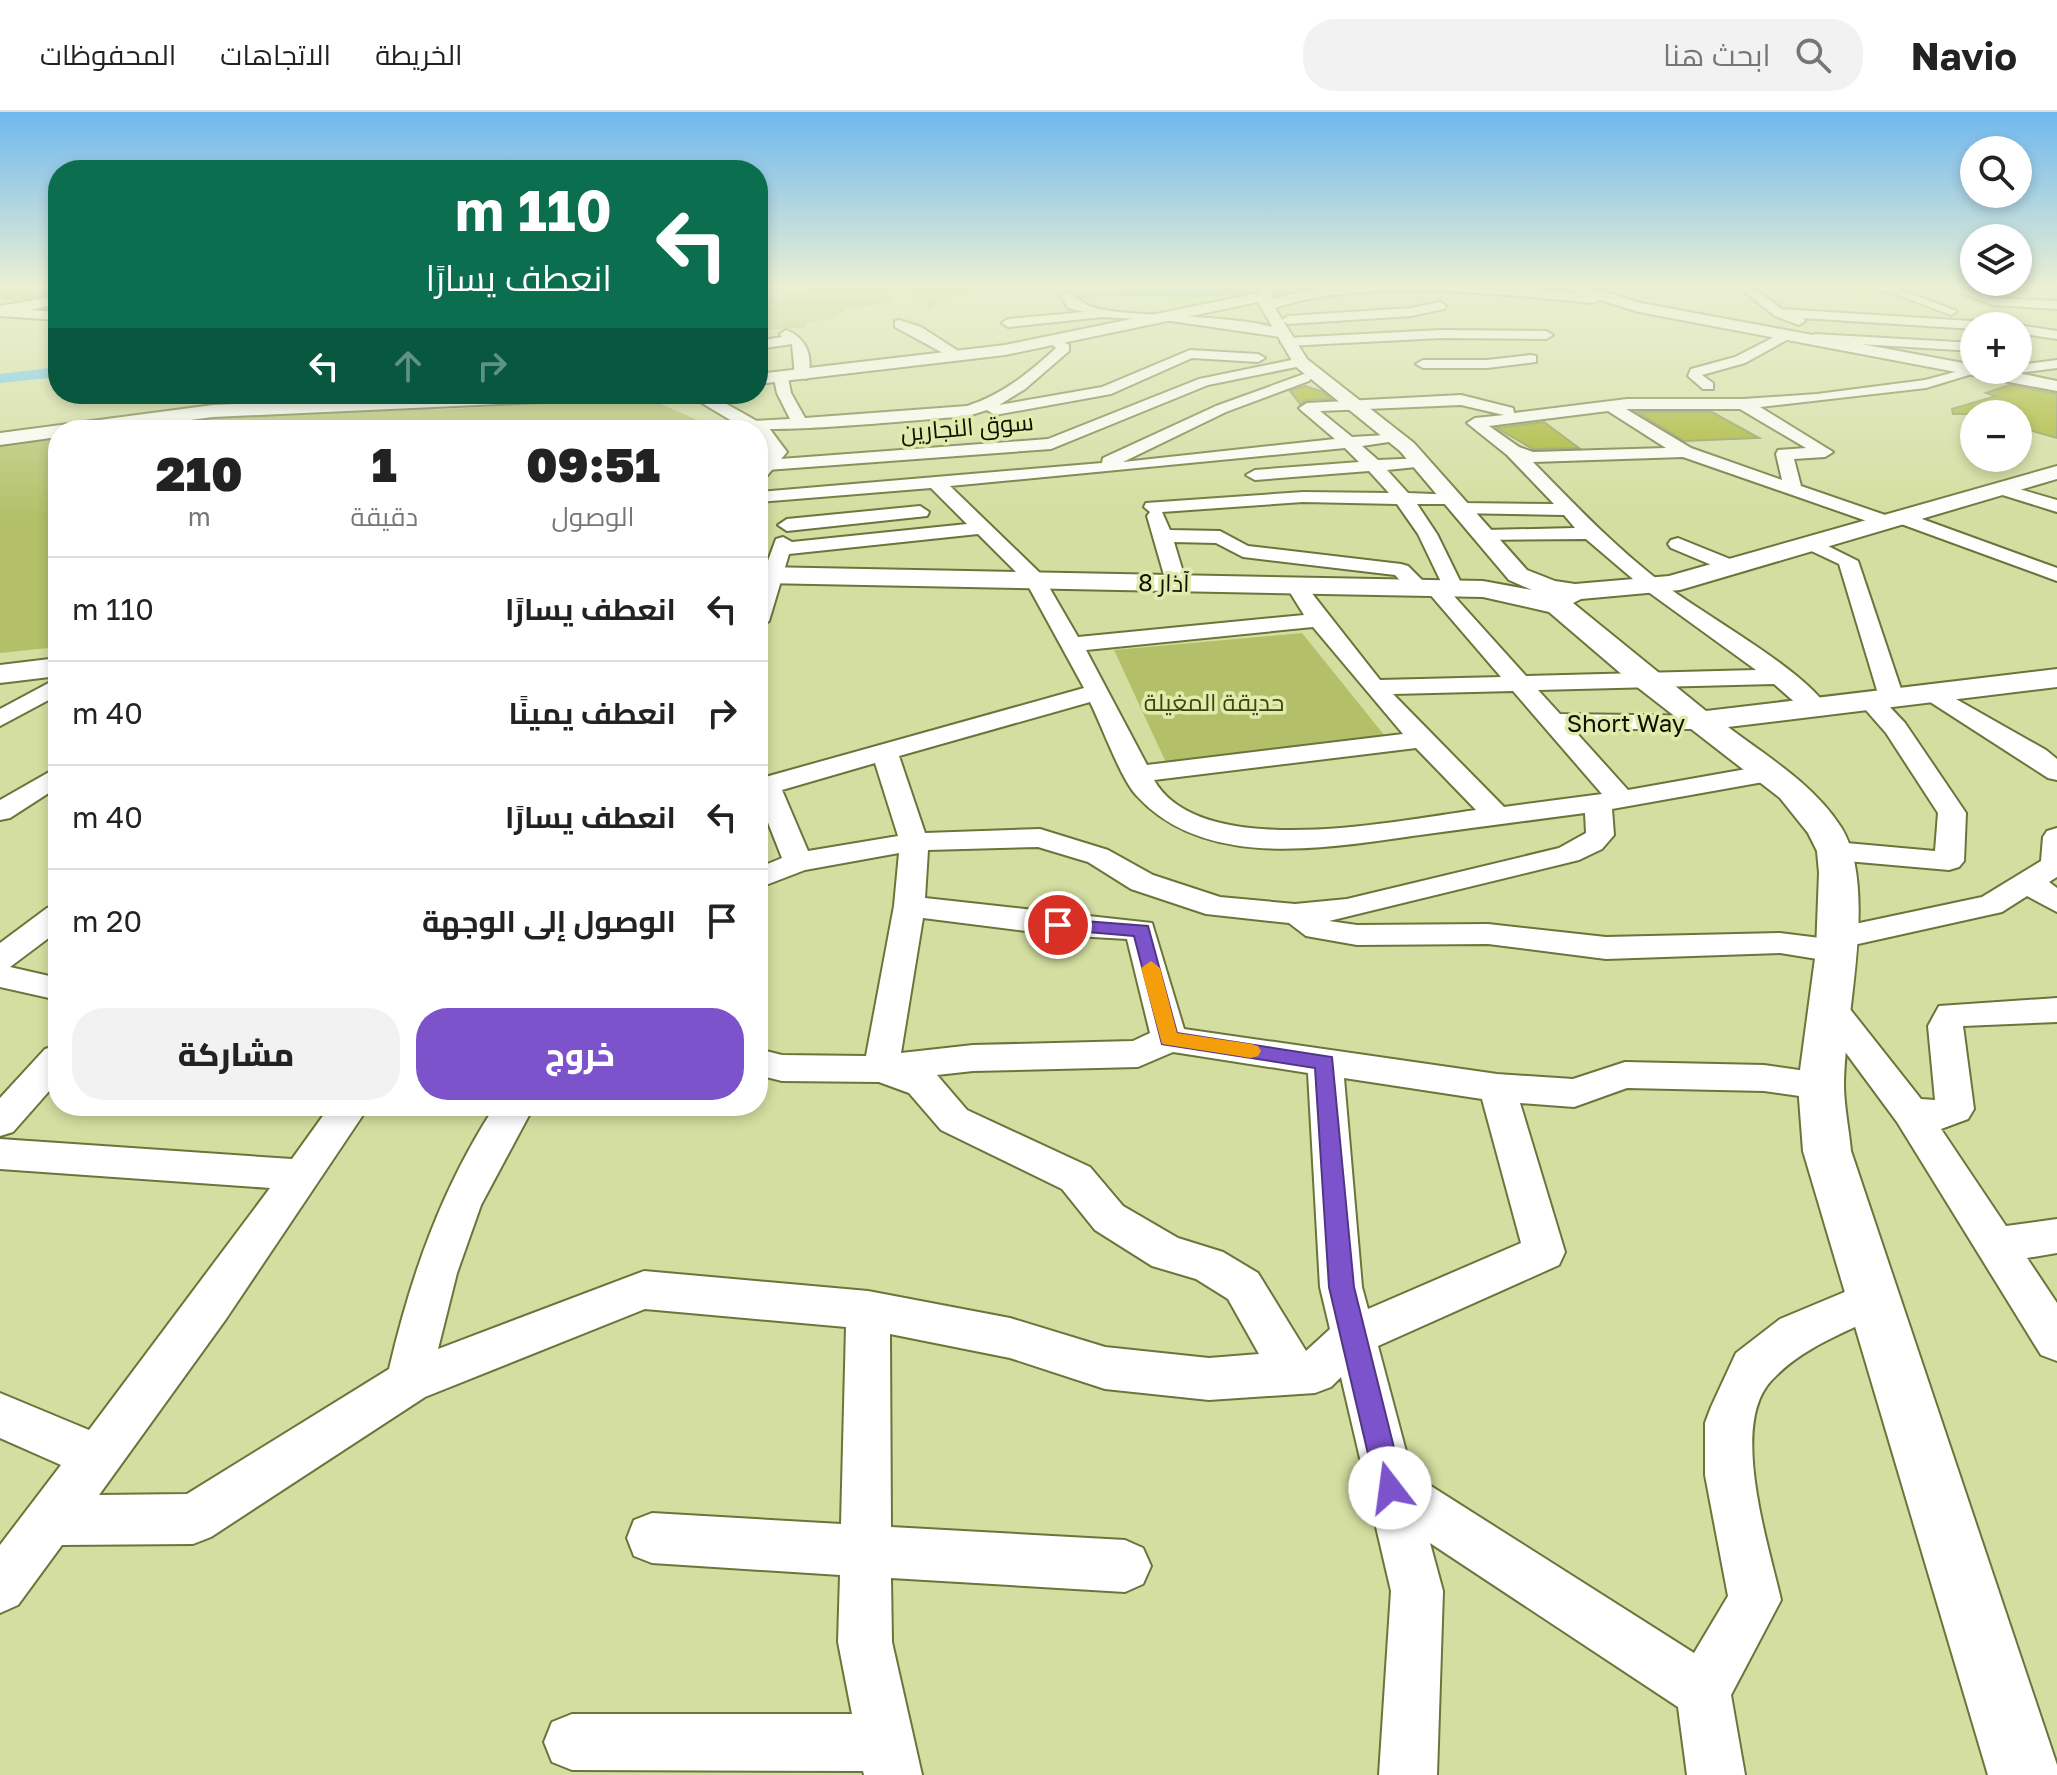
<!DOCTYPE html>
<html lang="ar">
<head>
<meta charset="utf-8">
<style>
	body { margin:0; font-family:"Golos Text",Cairo,sans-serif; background:#f2f2f2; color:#222; direction:rtl; height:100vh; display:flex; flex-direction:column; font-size:30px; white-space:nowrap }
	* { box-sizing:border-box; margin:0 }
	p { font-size:26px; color:#767676 }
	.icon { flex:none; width:44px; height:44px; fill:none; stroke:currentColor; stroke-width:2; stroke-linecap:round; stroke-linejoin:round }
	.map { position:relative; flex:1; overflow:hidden; direction:ltr }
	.panel { position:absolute; left:48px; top:308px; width:720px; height:696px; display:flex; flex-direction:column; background:#fff; border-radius:32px; box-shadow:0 4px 12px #0003; direction:rtl }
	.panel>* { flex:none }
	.top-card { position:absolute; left:48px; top:48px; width:720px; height:244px; border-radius:32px; box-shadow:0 4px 12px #0003; direction:rtl; background:#0b6e4f; color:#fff; overflow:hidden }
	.buttons { position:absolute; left:1960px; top:24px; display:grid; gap:16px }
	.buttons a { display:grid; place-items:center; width:72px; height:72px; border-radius:50%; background:#fff; box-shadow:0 4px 12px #0003; font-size:40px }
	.pin { position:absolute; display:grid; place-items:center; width:68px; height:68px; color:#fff; margin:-34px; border:4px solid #fff; border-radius:50%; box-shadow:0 2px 8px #0007 }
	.me { position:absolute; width:88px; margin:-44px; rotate:345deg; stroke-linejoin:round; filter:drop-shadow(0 0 6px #0008) }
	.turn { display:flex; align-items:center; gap:28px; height:168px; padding:0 24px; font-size:36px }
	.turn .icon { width:104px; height:104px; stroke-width:2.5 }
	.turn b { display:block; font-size:56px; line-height:68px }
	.lanes { display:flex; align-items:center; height:76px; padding:0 24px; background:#0003; justify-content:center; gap:40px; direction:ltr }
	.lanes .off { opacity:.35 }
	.eta { display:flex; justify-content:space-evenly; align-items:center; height:136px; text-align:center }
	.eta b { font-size:48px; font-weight:800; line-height:56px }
	.primary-button { display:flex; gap:16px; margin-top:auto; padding:16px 24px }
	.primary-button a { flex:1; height:92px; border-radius:32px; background:#7d53cc; color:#fff; font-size:32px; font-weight:800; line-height:92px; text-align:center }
	.primary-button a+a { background:#f2f2f2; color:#222 }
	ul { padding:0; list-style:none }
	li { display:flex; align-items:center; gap:24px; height:104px; padding:0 24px; border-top:2px solid #e0e0e0 }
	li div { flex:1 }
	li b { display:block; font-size:30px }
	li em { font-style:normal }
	header { display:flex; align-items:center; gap:48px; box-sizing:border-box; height:112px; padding:0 40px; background:#fff; border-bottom:2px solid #e0e0e0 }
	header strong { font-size:38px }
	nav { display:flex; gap:44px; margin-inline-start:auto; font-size:28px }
	.search { width:560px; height:72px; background:#f2f2f2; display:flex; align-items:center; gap:20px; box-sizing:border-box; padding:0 28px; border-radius:32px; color:#767676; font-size:30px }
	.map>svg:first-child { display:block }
	.green { fill:#b3c069 }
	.water { fill:#59bef6 }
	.building { fill:#a0b023; stroke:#8a9359; stroke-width:2 }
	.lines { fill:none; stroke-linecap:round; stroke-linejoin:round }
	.minor-casing { stroke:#6b743a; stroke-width:4 }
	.major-casing { stroke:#6b743a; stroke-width:4 }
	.minor { fill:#fff; fill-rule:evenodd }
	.major { fill:#fff; fill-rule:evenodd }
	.route { fill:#7d53cc; stroke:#513685; stroke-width:2 }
	.slow { fill:#f59e0b }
	.labels { text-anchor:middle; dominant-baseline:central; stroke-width:7; stroke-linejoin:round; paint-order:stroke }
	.far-street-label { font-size:24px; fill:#0f1200; stroke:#e0ebad }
	.far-park-label { font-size:24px; fill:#3f4510; stroke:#e0ebad }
</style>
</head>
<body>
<header>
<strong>Navio</strong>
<div class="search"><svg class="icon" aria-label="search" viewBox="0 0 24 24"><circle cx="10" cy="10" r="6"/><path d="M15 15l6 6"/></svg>ابحث هنا</div>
<nav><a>الخريطة</a><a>الاتجاهات</a><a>المحفوظات</a></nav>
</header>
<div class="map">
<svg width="2057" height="1663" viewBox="0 0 2057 1663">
	<rect width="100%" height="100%" fill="#d3dea0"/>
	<path class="green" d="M838,173H971V184H950L929,199L927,188L895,182L890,191L848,196L836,206L807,211L804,216L758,218V190L790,180Z
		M623,286L654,289L720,318H71L162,307L411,295L435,298Z
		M58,320V535L0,541V333Z
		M1302,521L1389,629L1168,655L1114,538Z"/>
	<path class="water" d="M1219,173H1253L1256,176C1243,193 1109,179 1078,187L1073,183Z
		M58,255V265L0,271V262Z"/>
	<path class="building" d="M0,173H58V181L15,188L0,185Z
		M2009,273L2057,282V326L2018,315V302H1953L1952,297L1996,284L1986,281Z
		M1305,274L1323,280L1331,287L1307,288L1300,292L1290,279Z
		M1637,300H1712L1759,326L1684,329Z
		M1544,310L1579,336L1533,337L1497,316Z"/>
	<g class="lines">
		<defs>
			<path id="minor" d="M1238,173H1271L1265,176Z
				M1736,173H1749L1782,197L1987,210L1993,214H1974V217L1803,206L1805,209L1799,213L1775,204Z
				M1849,173L1894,175L1957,199L1951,203L1892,181Z
				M1941,173H1958L1994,186L2057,189V197L1993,193Z
				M1067,180C1080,187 1085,195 1104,198C1140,205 1262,203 1286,221L1280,225L1171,209L1102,205L1008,215L1002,211L1008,207L1085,200L1068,196L1061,184Z
				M1440,190L1446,194L1444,197L1411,204L1288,212L1282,208L1288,204L1411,196Z
				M0,196L58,200V208L0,204Z
				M899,208L921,215L966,244L954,247L895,215V209Z
				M2018,213L2057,219V227L2018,221V214H2015Z
				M786,218C807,226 814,245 807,267L795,264L792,232L758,237V229L782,225L780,222Z
				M1441,218L1546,219L1553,223L1546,227L1441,226L1287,234L1280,230L1287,226Z
				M1782,221L1794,224L1745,251L1702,263L1713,271V277H1703L1688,264L1691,257L1735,245Z
				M1815,222L1974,231V239L1810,229L1808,226Z
				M1057,226L1069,233V239L1025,277L999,293L1102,275L1190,238L1258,242L1265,246L1258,250L1192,246L1111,282L995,303L987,298L968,304C939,306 756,324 745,314L753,309L790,307L777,281L774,266L781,262L788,266L791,281L805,306L967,294C1002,283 1029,261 1056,236L1050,230Z
				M1531,243L1536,244V250L1487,256H1423L1416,252L1423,248H1487Z
				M1301,246L1308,250L1306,253L1208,273L1051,337L767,358L758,353L767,348L1048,327L1199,267Z
				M2057,248V256L2018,261L2012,258H2018V253Z
				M1974,255V258H1985L1926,276L1760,295L1833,340L1825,345L1794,347L1801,374L1891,405L1893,409L1884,415L1683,345L1533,350C1574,392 1615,435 1662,471C1704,503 1800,555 1827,595L1815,602L1806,600L1774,572L1538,578L1560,602L1709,604L1713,609L1700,617H1573L1628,678L1769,653L1778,655L1782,661L1778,667L1769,669L1612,697L1614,723L1602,737L1579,748L1329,809L1357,813L1488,812L1606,825L1780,821L1820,826L1825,819L1836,816L1982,785L2041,749L2043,725L2047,719L2057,716V765L2049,770L2057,776V800L2027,784L2002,800L1849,834L1852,839L1847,847L1836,850L1780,841L1606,847L1488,832L1357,833L1306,824L1289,811L1206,802L1131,777L1088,750L1038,735L928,738L925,786L1152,811L1184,917L1497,962L1573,967L1625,950L1764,953L1834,963L1839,973L1834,983L1821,987L1764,979L1627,976L1574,995L1520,991L1565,1140L1559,1153L1378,1234L1412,1362L1694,1541L1728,1484L1705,1363V1311L1711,1295L1736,1241L1780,1207L1871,1169L1886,1175L1893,1188L1886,1201C1846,1220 1802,1235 1771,1269C1729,1314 1769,1434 1781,1488L1731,1583L1745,1663H1687L1678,1595L1430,1431L1443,1479L1437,1663H1379L1391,1479L1341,1265L1331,1275L1315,1281L1209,1288L1105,1277L1010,1246L890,1222L891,1415L1125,1428L1143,1436L1151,1454L1143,1472L1125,1480L891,1466L892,1530L922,1663H864L863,1659L572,1658L552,1650L544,1630L552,1610L572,1602H852L838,1530L840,1463L652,1451L634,1444L627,1426L634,1408L652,1401L841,1412L846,1215L645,1197L425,1285L211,1425L193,1432L62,1433L18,1493L0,1501V1433L61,1353L0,1326V1281L89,1318L270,1076L0,1057V1027L292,1047L330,994H369L226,1207L99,1383L187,1382L389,1257C411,1163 442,1075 495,994H534L481,1093L457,1161L438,1237L644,1159L868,1179L1010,1206L1105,1235L1209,1246L1259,1242L1228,1187L1196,1167L1152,1154L1095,1118L1062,1077L941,1018L909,981L879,970L782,969L758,963V937L782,943L866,944L894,794L899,741L805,758L758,776V756L782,746L758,685V667L1084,576L1026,470L978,422L789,442L769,509L758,516V476L776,427L783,425L792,430L967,412L931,376L758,390V380L1102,351L1103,346L1216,294L1304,262L1311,266L1309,269L1226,300L1123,350L1335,327L1302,299L1299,296L1307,291L1461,283L1513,296L1514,301L1627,287H1743L1817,282L1925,268ZM1461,293L1504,303L1475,306L1467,311L1507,343L1554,392L1461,391L1454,393V401L1564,403L1575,416L1485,418L1478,420L1475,424L1478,428L1586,427L1647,479L1756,558L1526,564L1453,483L1464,477L1437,422L1417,392H1453L1462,387L1459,383L1408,381L1387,358L1426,354V346L1378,348L1362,334L1402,328V322L1352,325L1320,299ZM1626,297H1740L1806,336L1778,338L1776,342L1782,368L1691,336ZM1608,299L1666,336L1533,340L1519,335L1489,314ZM1345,336L1359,350L1255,358L1246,363L1255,368L1369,359L1389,381L1303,380L1146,391L1144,395L1150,400L1147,404L1166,470L1176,476L1186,470L1174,430L1216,431L1243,445L1395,463L1412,481L1428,480L1501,565L1380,568L1303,470L1296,468L1286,474L1304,503L1078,525L1042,463L950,374ZM1303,390L1397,392L1418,422L1442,472L1428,474L1408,454L1401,452L1248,434L1220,419L1170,418L1162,400ZM1313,515L1403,622L1147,653L1086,538ZM1513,579L1602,682L1504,695L1393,582ZM1090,590C1102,614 1120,665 1136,683C1207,762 1335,734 1427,722C1480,715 1532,708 1585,701L1586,721L1559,736L1347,787L1295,792L1220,785L1153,763L1108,738L1040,717L925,721L899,644ZM1416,636L1476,698C1400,708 1201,751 1154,668ZM875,651L898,724L808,739L782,678ZM923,806L1058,823L1127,827L1150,921L1133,929L973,933L901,941ZM1173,940L1308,961L1320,1175L1330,1217L1306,1239L1258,1161L1223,1140L1178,1126L1123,1094L1090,1055L967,998L937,963L973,959L1138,955ZM1344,966L1482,987L1521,1131L1368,1197L1362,1175Z
				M442,313H508L516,318H434Z
				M2002,372L2057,388V400L1996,381L1993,377Z
				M920,394L929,400L927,404L787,419L778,413L787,407Z
				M1900,399L2057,456V469L1893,409V401Z
				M1678,426L1740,451L1743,455L1740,459H1726L1671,436L1668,432L1671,428Z
				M1812,426L1858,449L1904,586L1901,591L1887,592L1905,611L1966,701L1964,749L1959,755L1949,758L1835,748L1825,745L1820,739L1825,733L1835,730L1935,739L1938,701L1886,621L1858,589L1870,582L1879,585L1839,452L1805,436L1802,432L1805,428Z
				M58,566V583L0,614V597Z
				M1933,574L2046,638L2057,647V668L2048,666L1924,586L1921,581Z
				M58,655V675L10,706L0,708V688Z
				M58,793V819L10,855L58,866V888L0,875V831L47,796Z
				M1830,883L1842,887L1921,987L1935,988L1928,914L1939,894L2057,886V910L1963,914L1974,997L1968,1007L1941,1017L2006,1114L2057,1107V1141L2027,1146L2057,1191V1249L2041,1243L1897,1010L1818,903L1813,895L1818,887Z
				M58,933V969L13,1020L0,1024V986L45,937Z"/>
			<path id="major" d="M1258,173H1272L1273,187C1352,161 1492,172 1576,181L1558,173H1580L1641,191L1974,253V258H2003L2057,269V279L1639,200L1600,188L1593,191C1500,182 1363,166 1275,196L1307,247L1414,331L1527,458L1555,469L1575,472L1669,464L2057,354V367L1680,478L1581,487L1573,491L1706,599L2057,557V575L1728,615C1768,645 1813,672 1841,715C1879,775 1844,903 1844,973C1844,994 1849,1017 1851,1039L2057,1653V1663H1988L1803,1039L1798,973L1816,839L1819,761L1817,739L1808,721L1780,686L1632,571L1549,500L1483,485L758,471V455L1483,469L1532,478L1509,468L1400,339L1295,254L1258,190L1005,243L758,272V262L1005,233L1258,181Z
				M58,184V192L0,204V194Z
				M462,282H594L585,288L213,305L114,318H58V325L0,333V321L213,293Z
				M642,282H709L769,316L787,340L766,365L758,366V348L766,339L758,328V318H747L687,282C677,291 651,291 642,282Z
				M58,546V564L0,571V553Z"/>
		</defs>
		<use href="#minor" class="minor-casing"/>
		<use href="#major" class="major-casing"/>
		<use href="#minor" class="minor"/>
		<use href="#major" class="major"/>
	</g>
	<linearGradient id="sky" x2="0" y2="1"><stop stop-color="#6fb8ee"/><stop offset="0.43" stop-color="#ebf0d4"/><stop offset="1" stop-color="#ebf0d4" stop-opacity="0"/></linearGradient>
	<rect width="2057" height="406" fill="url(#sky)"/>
	<path class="route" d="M1058,807L1148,814L1177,921L1332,945L1354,1175L1404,1376L1400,1385L1390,1390L1380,1385L1376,1376L1329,1175L1315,956L1162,932L1134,824L1052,817L1049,813Z"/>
	<path class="slow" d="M1151,849L1160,856L1177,921L1251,932L1258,934L1261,939L1258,944L1251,946L1162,932L1141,856Z"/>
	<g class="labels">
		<g class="far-street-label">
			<text transform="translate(967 314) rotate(-5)">سوق النجارين</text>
			<text transform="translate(1164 470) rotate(1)">8 آذار</text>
			<text x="1626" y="610">Short Way</text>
		</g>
		<g class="far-park-label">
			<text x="1214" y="589">حديقة المغيلة</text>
		</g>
	</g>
</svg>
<div class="buttons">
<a><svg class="icon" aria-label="search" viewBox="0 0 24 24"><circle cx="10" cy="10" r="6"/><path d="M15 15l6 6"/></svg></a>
<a><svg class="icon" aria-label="layers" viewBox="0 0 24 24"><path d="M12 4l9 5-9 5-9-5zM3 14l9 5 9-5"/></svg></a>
<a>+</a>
<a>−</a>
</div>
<div class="pin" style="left:1058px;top:813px;background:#d93025"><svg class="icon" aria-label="arrive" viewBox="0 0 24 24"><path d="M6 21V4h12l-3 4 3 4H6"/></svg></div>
<svg class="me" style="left:1390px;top:1376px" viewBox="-20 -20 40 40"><circle r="19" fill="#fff"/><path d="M0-13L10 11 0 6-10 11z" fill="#7d53cc"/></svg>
<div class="top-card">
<div class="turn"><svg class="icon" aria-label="left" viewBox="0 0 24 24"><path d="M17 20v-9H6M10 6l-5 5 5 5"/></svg><div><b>110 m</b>انعطف يسارًا</div></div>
<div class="lanes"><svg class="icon" aria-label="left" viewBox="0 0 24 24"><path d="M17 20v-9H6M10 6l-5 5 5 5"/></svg><svg class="icon off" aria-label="ahead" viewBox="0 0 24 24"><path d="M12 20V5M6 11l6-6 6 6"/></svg><svg class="icon off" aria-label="right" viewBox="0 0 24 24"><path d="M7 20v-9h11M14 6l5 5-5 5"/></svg></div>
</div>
<section class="panel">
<div class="eta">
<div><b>09:51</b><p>الوصول</p></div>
<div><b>1</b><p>دقيقة</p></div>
<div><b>210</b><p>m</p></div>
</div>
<ul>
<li><svg class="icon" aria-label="left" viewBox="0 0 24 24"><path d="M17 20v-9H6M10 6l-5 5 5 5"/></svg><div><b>انعطف يسارًا</b></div><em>110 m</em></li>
<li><svg class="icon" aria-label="right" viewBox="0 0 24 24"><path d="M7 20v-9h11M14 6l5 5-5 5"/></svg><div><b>انعطف يمينًا</b></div><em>40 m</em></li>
<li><svg class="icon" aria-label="left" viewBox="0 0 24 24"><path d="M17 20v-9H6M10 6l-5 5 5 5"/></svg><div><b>انعطف يسارًا</b></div><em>40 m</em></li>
<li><svg class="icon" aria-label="arrive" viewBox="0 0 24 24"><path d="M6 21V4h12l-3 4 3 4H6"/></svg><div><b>الوصول إلى الوجهة</b></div><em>20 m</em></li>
</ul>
<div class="primary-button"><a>خروج</a><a>مشاركة</a></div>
</section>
</div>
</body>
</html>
